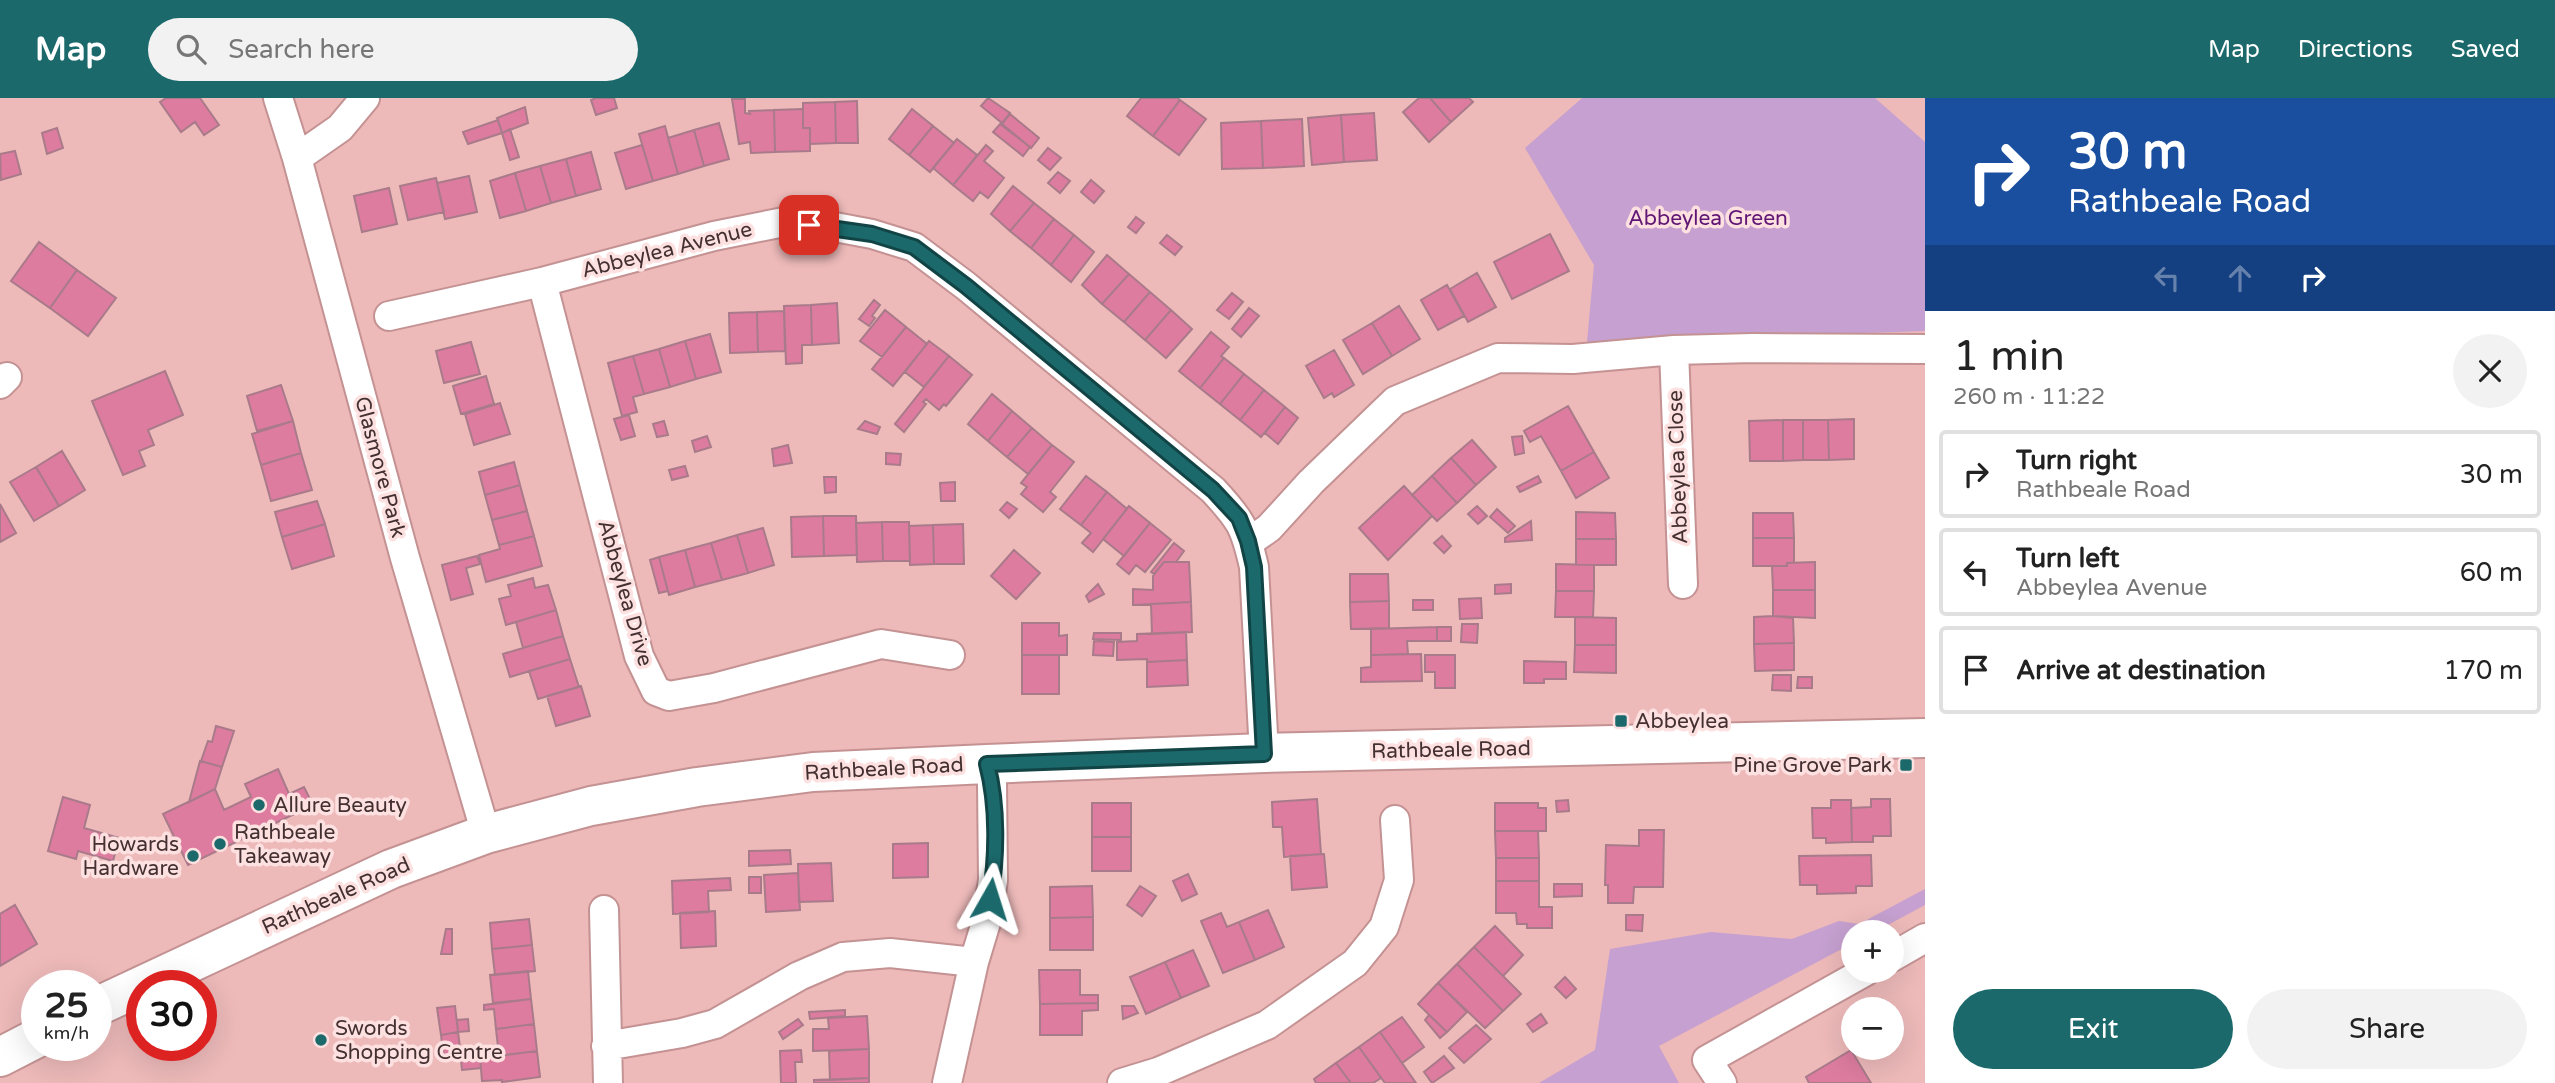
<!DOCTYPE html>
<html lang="en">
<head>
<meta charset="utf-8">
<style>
	body { margin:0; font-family:"Varela Round",sans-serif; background:#f2f2f2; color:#222; height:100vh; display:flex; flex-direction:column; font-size:26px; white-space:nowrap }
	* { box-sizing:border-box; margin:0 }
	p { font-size:23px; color:#767676 }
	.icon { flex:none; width:38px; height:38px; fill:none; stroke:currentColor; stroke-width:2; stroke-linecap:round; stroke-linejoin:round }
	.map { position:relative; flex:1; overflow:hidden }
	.panel { display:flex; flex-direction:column; background:#fff; width:630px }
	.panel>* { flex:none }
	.hud { background:#1a4fa0; color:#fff; overflow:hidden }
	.buttons { position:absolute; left:1841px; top:822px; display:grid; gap:14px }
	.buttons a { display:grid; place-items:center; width:63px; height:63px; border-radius:50%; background:#fff; box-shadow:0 7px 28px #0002; font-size:35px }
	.speed { position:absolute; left:21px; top:872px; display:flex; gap:14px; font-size:35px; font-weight:700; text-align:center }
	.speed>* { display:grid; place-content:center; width:91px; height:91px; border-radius:50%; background:#fff; box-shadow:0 7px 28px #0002; line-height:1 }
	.speed small { font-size:18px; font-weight:400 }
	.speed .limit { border:10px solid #d22; background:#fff; color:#111 }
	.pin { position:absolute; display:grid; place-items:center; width:60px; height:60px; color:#fff; margin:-30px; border-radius:14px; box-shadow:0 4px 10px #0006 }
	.me { position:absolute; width:77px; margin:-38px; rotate:6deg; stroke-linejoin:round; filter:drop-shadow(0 0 5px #0008) }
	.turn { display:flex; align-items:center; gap:24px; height:147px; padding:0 28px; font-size:32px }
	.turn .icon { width:91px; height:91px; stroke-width:2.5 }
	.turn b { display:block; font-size:49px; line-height:60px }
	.lanes { display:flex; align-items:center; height:66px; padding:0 28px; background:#0003; justify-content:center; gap:35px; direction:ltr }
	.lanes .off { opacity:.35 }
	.round { display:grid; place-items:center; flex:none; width:74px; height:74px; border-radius:37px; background:#f2f2f2 }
	.head { display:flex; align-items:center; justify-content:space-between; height:119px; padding:0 28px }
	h1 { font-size:42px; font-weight:600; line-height:52px }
	.button { display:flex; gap:14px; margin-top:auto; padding:14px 28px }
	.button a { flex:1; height:80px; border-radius:42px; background:#1b696b; color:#fff; font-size:28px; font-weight:600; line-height:80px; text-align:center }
	.button a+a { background:#f2f2f2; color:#222 }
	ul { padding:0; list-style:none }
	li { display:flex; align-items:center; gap:21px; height:88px; margin:0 14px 10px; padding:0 14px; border:4px solid #e0e0e0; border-radius:7px }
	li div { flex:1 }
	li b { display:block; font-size:26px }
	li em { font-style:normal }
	header { display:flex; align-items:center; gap:42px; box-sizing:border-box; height:98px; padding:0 35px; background:#1b696b; color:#fff }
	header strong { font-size:33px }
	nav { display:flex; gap:38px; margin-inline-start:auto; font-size:24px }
	.search { width:490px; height:63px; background:#f2f2f2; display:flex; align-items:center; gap:18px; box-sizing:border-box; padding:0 24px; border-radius:38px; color:#767676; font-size:26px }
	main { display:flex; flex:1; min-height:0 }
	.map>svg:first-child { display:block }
	.green { fill:#c5a0d0 }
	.building { fill:#dd7c9f; stroke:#a97b8a; stroke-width:2 }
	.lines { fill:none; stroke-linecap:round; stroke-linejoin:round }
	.minor-casing { stroke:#c49293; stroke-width:32 }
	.secondary-casing { stroke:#c49293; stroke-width:42 }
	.minor { stroke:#fff; stroke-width:28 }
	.secondary { stroke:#fff; stroke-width:38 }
	.route-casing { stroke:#124446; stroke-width:18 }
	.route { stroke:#1b696b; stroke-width:12 }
	.poi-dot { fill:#1b696b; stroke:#fde1e1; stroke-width:2.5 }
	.labels { text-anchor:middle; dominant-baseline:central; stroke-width:7; stroke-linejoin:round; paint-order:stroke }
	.park-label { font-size:21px; fill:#601674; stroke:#fde1e1 }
	.street-label { font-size:21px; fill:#453031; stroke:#fde1e1 }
	.poi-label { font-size:21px; fill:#453031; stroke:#fde1e1; text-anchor:start }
</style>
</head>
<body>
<header>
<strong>Map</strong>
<div class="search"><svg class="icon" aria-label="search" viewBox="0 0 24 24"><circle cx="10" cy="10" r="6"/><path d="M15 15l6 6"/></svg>Search here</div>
<nav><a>Map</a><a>Directions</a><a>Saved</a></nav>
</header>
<main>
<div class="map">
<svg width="1925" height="985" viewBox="0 0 1925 985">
	<rect width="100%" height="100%" fill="#edb9b9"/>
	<path class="green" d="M1582,0H1875L1925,44V233L1587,244L1594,167L1525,50Z
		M1925,791V807L1873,835H1853V845L1659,948L1679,985H1539L1595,952L1610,851L1711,834L1792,841L1839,823L1859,826Z"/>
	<path class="building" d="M166,0H200L219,27L204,37L195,24L181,34L160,4Z
		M596,0H614L617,10L596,17L591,2Z
		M988,0L1010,15L1002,25L981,8Z
		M1141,0H1177L1180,2L1153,38L1127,18Z
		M1419,0H1430L1451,24L1429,44L1403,14Z
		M1430,0H1469L1473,4L1451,24Z
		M732,1H745V15L750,16L749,13L774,12L775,54L751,55L750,44L739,46Z
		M1180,2L1206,21L1179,57L1153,38Z
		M857,3L858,45H836L835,4Z
		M835,4L836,45L810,46V30H803V5Z
		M525,9L528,25L502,35L497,20Z
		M803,11V30H810V53L775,54L774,12Z
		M912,11L933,28L909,57L889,41Z
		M1374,15L1377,62L1344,64L1341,17Z
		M1010,16L1039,40L1031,50L1002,26Z
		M1341,17L1344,64L1312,67L1308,20Z
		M1302,21L1304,68L1263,70L1261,23Z
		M498,22L502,35L468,46L463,34Z
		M1261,23L1263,70L1222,71L1221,25Z
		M719,25L729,61L704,68L694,32Z
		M1000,26L1030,49L1023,58L993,34Z
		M665,28L678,76L653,83L639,36Z
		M933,28L954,45L930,74L909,57Z
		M57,30L63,50L47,56L42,35Z
		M510,31L519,59L510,62L502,35Z
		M694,32L704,68L678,76L668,40Z
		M957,41L977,57L953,87L933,70Z
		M642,47L653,83L626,91L615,55Z
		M986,47L993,53L984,63L1004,80L988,100L980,94L973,103L953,87Z
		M1048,50L1061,60L1050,72L1038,62Z
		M15,53L21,76L1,82L0,56Z
		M591,54L601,91L576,98L566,61Z
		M566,61L576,98L551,105L540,68Z
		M540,68L551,105L526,113L515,75Z
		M1058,74L1070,83L1060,95L1048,85Z
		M515,75L526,113L500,120L490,83Z
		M469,78L477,114L445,121L437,85Z
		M436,80L444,114L408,122L400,88Z
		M1091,82L1104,93L1094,105L1081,94Z
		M1013,88L1034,105L1010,133L991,116Z
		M389,90L397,126L362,134L354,98Z
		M1034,105L1054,121L1031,150L1010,133Z
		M1136,119L1144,125L1136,135L1128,129Z
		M1054,121L1074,137L1051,167L1031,150Z
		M1550,136L1569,173L1512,201L1494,164Z
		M1074,137L1094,154L1071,184L1051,167Z
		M1167,137L1182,149L1175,157L1160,145Z
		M39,144L77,172L50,210L11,183Z
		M1107,157L1129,176L1102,206L1082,187Z
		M77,172L116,200L88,238L50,210Z
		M1477,175L1496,209L1468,224L1450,191Z
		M1129,176L1150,194L1124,224L1102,206Z
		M1447,187L1464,218L1438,232L1421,202Z
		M1150,194L1171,212L1145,242L1124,224Z
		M1232,195L1243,204L1229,221L1217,212Z
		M874,202L880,207L872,218L875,220L869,228L859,221Z
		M837,205L839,245L812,247L811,207Z
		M811,207L812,247H802V265L786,266L784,208Z
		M1399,208L1420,241L1392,258L1372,225Z
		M1249,210L1259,218L1241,239L1232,231Z
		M885,212L906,229L882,259L860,243Z
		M1171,212L1192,231L1166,260L1145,242Z
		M784,213L785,253L758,254L757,214Z
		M757,214L758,254L730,255L729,215Z
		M1372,225L1392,258L1363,276L1343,242Z
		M906,229L927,246L893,288L872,271Z
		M1211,234L1229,249L1221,258L1224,260L1200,290L1179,273Z
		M710,236L721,274L696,281L685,243Z
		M685,243L696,281L670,289L659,251Z
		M929,243L949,258L924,289L905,274Z
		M471,244L480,276L444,285L436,253Z
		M659,251L670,289L644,296L633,258Z
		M1334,252L1354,287L1334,299L1332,295L1324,300L1306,268Z
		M633,258L644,296L633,299L637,314L622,318L608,265Z
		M949,258L972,277L946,308L944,306L939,312L926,301L923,304L926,306L904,334L895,326Z
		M1224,260L1244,276L1220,306L1200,290Z
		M165,273L183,317L148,332L154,347L139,353L145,368L123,377L92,303Z
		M1244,276L1264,292L1240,322L1220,306Z
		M486,278L494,306L461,316L453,288Z
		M281,287L293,323L257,333L247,298Z
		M1264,292L1285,309L1261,339L1240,322Z
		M992,296L1012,313L988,343L968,326Z
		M500,305L510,336L474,347L465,316Z
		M1568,308L1594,354L1561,373L1541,338L1530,344L1524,333Z
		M1285,309L1298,320L1278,346L1265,335Z
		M1012,313L1032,330L1007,359L988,343Z
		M629,317L635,338L621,342L614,321Z
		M1854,321V361L1829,362L1828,322Z
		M1783,322V363H1750L1749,323Z
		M1783,322H1803V362L1783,363Z
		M1803,322H1828L1829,362H1803Z
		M293,323L301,355L261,367L252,336Z
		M664,323L668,337L657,339L653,326Z
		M865,323L880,329L877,336L858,331Z
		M1032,330L1052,347L1028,376L1007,359Z
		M707,338L711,349L695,354L692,343Z
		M1522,338L1524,355L1515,357L1512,339Z
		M1472,342L1496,369L1476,387L1451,360Z
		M788,347L792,365L774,368L772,351Z
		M1052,347L1074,364L1050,394L1056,399L1043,414L1021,396L1027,389L1021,385Z
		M62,353L85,392L59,408L36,369Z
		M1594,354L1609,380L1576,400L1561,373Z
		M301,355L312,392L271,403L261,367Z
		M886,355L901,356L900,367L886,366Z
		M1451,360L1476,387L1457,405L1432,378Z
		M514,364L520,387L485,397L479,374Z
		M685,368L688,378L672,382L669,372Z
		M36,369L59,408L34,423L10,384Z
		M1086,378L1107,394L1081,427L1060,411Z
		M1432,378L1457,405L1437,423L1412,397Z
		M1538,378L1541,384L1520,394L1517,389Z
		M824,379H836V394L825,395Z
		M955,384V403H941L940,385Z
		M520,387L527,413L492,422L485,397Z
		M1404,388L1432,418L1388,462L1359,430Z
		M1107,394L1127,411L1093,454L1082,445L1091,435L1081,427Z
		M317,403L325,426L282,439L275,414Z
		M1007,404L1017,411L1009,420L1000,412Z
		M0,406L16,435L0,444Z
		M1129,408L1150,425L1124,458L1103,441Z
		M1477,408L1487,418L1478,426L1468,416Z
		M1497,411L1515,428L1508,435L1490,419Z
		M527,413L534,438L499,447L492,422Z
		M1576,414L1615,415L1616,441H1576Z
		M1753,415H1793L1794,440H1753Z
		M823,418H856L857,457L824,458Z
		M823,418L824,458L792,459L791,419Z
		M1531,423L1532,442L1505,444V440Z
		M882,424H909L910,463H883Z
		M882,424L883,463L857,464L856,425Z
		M1150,425L1171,442L1145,474L1136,467L1129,476L1117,466Z
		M325,426L334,458L292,471L282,439Z
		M963,426L964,466H934L933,427Z
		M933,427L934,466L910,467L909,428Z
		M763,430L774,467L748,475L737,437Z
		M737,437L748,475L722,482L711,445Z
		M534,438L542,468L486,484L479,457L500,451L499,447Z
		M1442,438L1451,448L1444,455L1434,445Z
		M1753,440H1794V465H1787V468H1753Z
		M1576,441H1616V467H1576Z
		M711,445L722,482L695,489L685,452Z
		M1174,445L1184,453L1176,464H1164L1154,476L1151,474Z
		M685,452L695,489L669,497L659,459Z
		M1014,452L1040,475L1016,501L991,478Z
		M477,458L480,466L466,470L473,496L451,502L442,467Z
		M659,459L668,493L659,495L650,462Z
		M1164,464H1189L1191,504L1133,507V491L1153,492V478Z
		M1815,464V492H1773L1772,468H1787V465Z
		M1556,466L1594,467V493H1556Z
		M1350,476H1388L1389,503L1350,504Z
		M533,480L535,490L548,487L556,512L506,527L499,501L511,498L508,487Z
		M1098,486L1104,496L1089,504L1086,498Z
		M1511,486V495L1495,496V487Z
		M1773,492H1815V520L1773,518Z
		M1556,493H1594L1593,519H1555Z
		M1481,500L1482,520L1460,521L1459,501Z
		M1413,502H1433V512H1413Z
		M1389,503V530L1351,531L1350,504Z
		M1191,504L1192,534L1152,536L1151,506Z
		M556,512L563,538L523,550L516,524Z
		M1773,518L1793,520L1794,545L1754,546V519Z
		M1575,519L1616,520V547H1575Z
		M1022,525H1059V538L1067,537V557H1022Z
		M1462,526H1478L1477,545L1461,544Z
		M1437,529V543H1407L1408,556L1371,557V531Z
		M1437,529H1451V543H1437Z
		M1186,534L1187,562L1147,564V561L1117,562V544L1137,543V536Z
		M1094,535H1121V542L1093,541Z
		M563,538L570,561L510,579L503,556Z
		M1094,543L1114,544L1113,558L1093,557Z
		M1794,545V572L1755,573L1754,546Z
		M1575,547H1616V575L1574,574Z
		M1421,556L1422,583L1361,584V570L1371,569V557Z
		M1022,557H1059V596H1022Z
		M1425,557H1455V590H1435V574H1425Z
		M570,561L579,589L538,601L529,573Z
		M1187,562L1188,587L1147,589V564Z
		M1524,563L1566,564V581H1544V585H1524Z
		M1773,577H1791V593L1772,592Z
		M1798,579H1812V590H1797Z
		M581,588L590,618L556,628L547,598Z
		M216,628L234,633L222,669L201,663L208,643L212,644Z
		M200,663L222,669L215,691L189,704Z
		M278,671L289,696L304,689L313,707L188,767L163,716L215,691L224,712L251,699L245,686Z
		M63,699L90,707L84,730L119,740L113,763L78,753L76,761L48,753Z
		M1317,701L1321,756L1284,759L1282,729H1273L1272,704Z
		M1871,701H1890L1891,738H1873V744H1852L1851,710L1871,709Z
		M1568,702L1569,713L1557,714L1556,703Z
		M1831,702H1851L1852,744L1826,745V740H1813L1812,710H1831Z
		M1092,705H1131V739H1092Z
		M1495,705H1538V710H1546V733H1495Z
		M1639,732H1664L1663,789H1634L1633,805H1608V787H1605L1606,747L1639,748Z
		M1495,733H1538L1539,760H1496Z
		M1092,739H1131V773H1092Z
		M928,745V779L893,780V746Z
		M790,752L791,766L749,768V753Z
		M1324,756L1327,789L1292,792L1290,758Z
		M1871,757L1872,788H1856V795L1817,796V787H1800L1799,758Z
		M1496,760H1539V783H1496Z
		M831,765L833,803L799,804L798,766Z
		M798,775L800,812L766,814L764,777Z
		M1188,776L1197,796L1182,803L1173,783Z
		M749,779H761V795H749Z
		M730,780L731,792L708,793L709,814L673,816L672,783Z
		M1496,783H1539V809H1552V830H1527V826H1517L1516,815H1496Z
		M1554,786H1582V798L1554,799Z
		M1092,788L1093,819L1050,820V789Z
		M1140,788L1156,798L1142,818L1127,807Z
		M15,807L37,846L0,868V816Z
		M1268,812L1284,849L1255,862L1239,824Z
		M715,813L716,848L681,850L680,815Z
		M1221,815L1227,829L1239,824L1255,862L1223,875L1201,823Z
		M1626,817H1643L1642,833L1626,832Z
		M1093,819V852H1050V820Z
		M529,821L532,847L492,851L490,825Z
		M1495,828L1523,857L1503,878L1474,849Z
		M446,831H452V856H441Z
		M532,847L535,873L495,877L492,851Z
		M1474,849L1521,896L1503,913L1457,866Z
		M1193,852L1209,888L1181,900L1165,864Z
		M1165,864L1181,900L1146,916L1130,879Z
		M1457,866L1503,913L1485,930L1438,885Z
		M1039,872H1080V897H1098V905L1040,906Z
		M528,873L531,901L493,905L490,877Z
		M1565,879L1576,891L1566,900L1555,889Z
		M1438,885L1467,914L1447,934L1418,906Z
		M531,901L534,926L496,931L494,911L484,912V907Z
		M1098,905V912L1082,913V937H1040V906Z
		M455,908L458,934L441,937L437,910Z
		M1122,908H1134L1138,915L1123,921Z
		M845,912V918L810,921L809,914Z
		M1541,916L1547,925L1533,934L1527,926Z
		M1429,917L1447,934L1440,940L1425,922Z
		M867,918L869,951L813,953V931H829L828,920Z
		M1402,919L1424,949L1402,965L1380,934Z
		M468,921L469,933L458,934L457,922Z
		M798,921L803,927L783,941L779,934Z
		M534,926L537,953L499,958L496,931Z
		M1476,927L1491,941L1464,965L1449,950Z
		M458,934L461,957L444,960L441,937Z
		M1380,934L1402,965L1416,985H1385L1359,949Z
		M1359,949L1381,980L1373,985H1351L1336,965Z
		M869,951V980L830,982L829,953Z
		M801,952L802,964H795L796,985H781L780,953Z
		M1851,952L1871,985H1809L1806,979Z
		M537,953L540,979L502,984V982L482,983L480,960Z
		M1444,958L1454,970L1432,985L1424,974Z
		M480,960L481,970L462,972L461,962Z
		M1336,965L1351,985H1316L1314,981Z
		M869,980V985H814V982Z"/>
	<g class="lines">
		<defs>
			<path id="minor" d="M278,0L297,60L405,460L486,736
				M297,60L340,30L365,0
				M542,184L639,558L656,593L669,598L714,590L881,546L950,557
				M389,218L542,184L714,138L784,124L835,129L872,136L914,149L966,188L1213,392C1241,422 1245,429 1254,469L1264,655
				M1674,252L1683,486
				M0,286L7,279
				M1249,444L1269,430L1311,384L1395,303L1498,260L1573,261L1674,252L1753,250L1925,251
				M604,812L608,985
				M1892,859L1925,840
				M606,948L682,935L715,926L799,878L843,859L890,855L974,864
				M947,985L974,864L987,821L993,782L992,685L987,666
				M1122,985L1158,974L1267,927L1355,865L1384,829L1399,782L1395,722
				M1722,985L1707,962L1866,873"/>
			<path id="secondary" d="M96,909L391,771L486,736L591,708L697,689L813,674L987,666L1264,655L1925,640
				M0,959L37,940"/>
		</defs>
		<use href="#minor" class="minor-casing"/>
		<use href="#secondary" class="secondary-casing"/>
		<use href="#minor" class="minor"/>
		<use href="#secondary" class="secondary"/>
	</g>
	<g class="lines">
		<defs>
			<path id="route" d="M809,127L872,136L914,149L966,188L1213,392L1239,420L1248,443L1254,469L1264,656L987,666C998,708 997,759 990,801"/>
		</defs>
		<use href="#route" class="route-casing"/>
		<use href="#route" class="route"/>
	</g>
	<g class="poi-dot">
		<rect x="1614" y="616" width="14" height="14" rx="3.5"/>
		<rect x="1899" y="660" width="14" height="14" rx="3.5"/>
		<circle cx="259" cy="707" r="7"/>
		<circle cx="220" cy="746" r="7"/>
		<circle cx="193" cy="758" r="7"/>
		<circle cx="321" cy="942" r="7"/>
	</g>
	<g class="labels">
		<g class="park-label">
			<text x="1708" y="120">Abbeylea Green</text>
		</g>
		<g class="street-label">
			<text transform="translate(667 152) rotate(-14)">Abbeylea Avenue</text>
			<text transform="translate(380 369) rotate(75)">Glasmore Park</text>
			<text transform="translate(1678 369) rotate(-92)">Abbeylea Close</text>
			<text transform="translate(625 495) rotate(74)">Abbeylea Drive</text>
			<text transform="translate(1451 652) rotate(-1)">Rathbeale Road</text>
			<text transform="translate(884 671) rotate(-3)">Rathbeale Road</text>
			<text transform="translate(336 798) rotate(-24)">Rathbeale Road</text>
		</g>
		<g class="poi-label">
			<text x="1635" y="623">Abbeylea</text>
			<text x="1892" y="667" text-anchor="end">Pine Grove Park</text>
			<text x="273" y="707">Allure Beauty</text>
			<text x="234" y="734">Rathbeale<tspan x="234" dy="24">Takeaway</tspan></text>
			<text x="179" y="746" text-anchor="end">Howards<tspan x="179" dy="24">Hardware</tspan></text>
			<text x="335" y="930">Swords<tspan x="335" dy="24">Shopping Centre</tspan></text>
		</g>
	</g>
</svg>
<div class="buttons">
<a>+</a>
<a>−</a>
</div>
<div class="speed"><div>25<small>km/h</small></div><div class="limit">30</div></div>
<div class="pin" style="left:809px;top:127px;background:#d93025"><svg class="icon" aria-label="arrive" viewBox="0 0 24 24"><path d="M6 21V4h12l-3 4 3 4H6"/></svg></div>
<svg class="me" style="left:990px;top:801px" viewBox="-20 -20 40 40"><path d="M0-17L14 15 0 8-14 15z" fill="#1b696b" stroke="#fff" stroke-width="4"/></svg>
</div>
<section class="panel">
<div class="hud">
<div class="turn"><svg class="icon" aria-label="right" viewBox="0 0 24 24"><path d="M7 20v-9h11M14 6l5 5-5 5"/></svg><div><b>30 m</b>Rathbeale Road</div></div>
<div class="lanes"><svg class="icon off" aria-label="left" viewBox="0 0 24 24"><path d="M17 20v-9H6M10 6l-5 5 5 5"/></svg><svg class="icon off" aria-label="ahead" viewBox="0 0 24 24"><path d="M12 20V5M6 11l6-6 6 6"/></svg><svg class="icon" aria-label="right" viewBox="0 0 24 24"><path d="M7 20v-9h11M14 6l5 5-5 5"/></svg></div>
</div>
<div class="head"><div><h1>1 min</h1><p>260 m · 11:22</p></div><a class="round"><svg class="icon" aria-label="close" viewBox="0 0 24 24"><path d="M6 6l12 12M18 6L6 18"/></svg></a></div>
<ul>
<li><svg class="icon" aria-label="right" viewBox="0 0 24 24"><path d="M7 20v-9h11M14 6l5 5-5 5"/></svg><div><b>Turn right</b><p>Rathbeale Road</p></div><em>30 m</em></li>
<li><svg class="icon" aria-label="left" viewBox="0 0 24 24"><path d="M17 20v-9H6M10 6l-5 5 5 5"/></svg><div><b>Turn left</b><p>Abbeylea Avenue</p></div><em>60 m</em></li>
<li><svg class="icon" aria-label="arrive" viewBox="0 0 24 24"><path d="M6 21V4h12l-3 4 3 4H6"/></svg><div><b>Arrive at destination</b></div><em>170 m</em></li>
</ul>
<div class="button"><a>Exit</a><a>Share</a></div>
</section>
</main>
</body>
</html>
